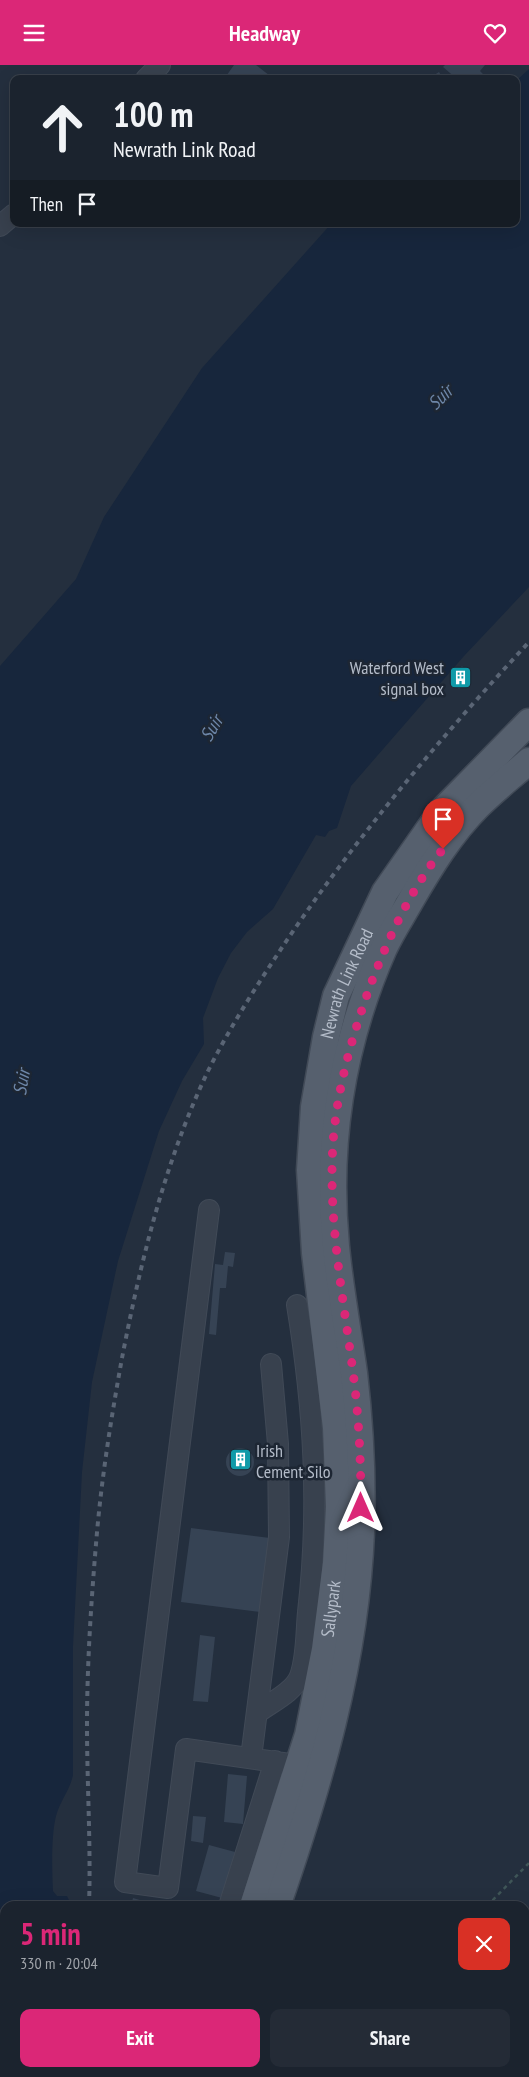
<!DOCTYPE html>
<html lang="en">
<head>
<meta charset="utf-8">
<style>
	body { margin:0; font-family:"PT Sans Narrow",sans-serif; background:#242b36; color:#f1f3f6; height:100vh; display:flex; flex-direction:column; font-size:19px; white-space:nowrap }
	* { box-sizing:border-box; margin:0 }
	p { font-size:16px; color:#a0a4aa }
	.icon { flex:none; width:28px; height:28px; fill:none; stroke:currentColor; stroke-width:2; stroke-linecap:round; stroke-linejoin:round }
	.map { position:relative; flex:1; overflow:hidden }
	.side { position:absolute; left:0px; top:1836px; width:530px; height:176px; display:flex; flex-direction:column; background:#1b232e; border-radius:15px 15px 0 0; box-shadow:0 5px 20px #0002,0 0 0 1px #39404a }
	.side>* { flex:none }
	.banner { position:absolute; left:10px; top:10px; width:510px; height:152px; border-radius:10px; box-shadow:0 5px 20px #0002,0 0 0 1px #39404a; background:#1b232e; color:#f1f3f6; overflow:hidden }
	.pin { position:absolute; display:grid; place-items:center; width:42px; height:42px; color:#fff; margin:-51px -21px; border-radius:50% 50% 50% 0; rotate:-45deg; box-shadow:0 0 5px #0007 }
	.pin .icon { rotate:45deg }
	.me { position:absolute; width:55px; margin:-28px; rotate:0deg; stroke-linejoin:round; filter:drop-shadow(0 0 4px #0008) }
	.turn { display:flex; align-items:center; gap:18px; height:105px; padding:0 20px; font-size:22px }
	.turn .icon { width:65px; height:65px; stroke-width:2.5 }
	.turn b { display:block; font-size:35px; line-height:42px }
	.then { display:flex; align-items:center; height:48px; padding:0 20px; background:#0003; gap:10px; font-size:19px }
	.round { display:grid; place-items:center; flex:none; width:52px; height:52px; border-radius:10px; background:#242b36 }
	.headline { display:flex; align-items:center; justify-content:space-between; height:85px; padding:0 20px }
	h1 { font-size:30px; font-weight:700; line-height:38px; color:#db2777 }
	.action { display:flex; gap:10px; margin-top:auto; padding:10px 20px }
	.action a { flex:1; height:58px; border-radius:10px; background:#db2777; color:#fff; font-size:20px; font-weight:700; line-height:58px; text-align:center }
	.action a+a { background:#242b36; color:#f1f3f6 }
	header { display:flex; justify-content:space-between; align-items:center; height:65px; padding:0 20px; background:#db2777; color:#fff; font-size:22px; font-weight:700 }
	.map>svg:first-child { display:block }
	.green { fill:#263c3f }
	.water { fill:#17263c }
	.building { fill:#364354 }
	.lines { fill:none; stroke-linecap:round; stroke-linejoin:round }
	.minor-casing { stroke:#414a57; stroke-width:22 }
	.major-casing { stroke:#414a57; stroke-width:29 }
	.path { stroke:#3f5557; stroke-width:2.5; stroke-dasharray:4 4; stroke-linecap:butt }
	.minor { stroke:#38414e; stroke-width:20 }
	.major { stroke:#56606e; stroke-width:26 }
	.rail { stroke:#5a6575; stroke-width:4; stroke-dasharray:5 5; stroke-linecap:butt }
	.route { stroke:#db2777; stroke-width:9; stroke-dasharray:0 16.2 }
	.labels { text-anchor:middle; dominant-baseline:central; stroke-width:5; stroke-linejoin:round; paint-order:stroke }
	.poi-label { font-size:18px; fill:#b4bcc9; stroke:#1d2633; text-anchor:end }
	.street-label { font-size:18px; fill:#b4bcc9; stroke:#1d2633 }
	.water-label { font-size:19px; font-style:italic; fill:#6d86a8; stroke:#1d2633 }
</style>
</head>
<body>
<header><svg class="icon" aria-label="menu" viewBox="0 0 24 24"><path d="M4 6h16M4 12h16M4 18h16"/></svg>Headway<svg class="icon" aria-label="heart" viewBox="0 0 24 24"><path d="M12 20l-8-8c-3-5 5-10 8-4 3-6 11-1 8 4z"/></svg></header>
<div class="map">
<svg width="529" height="2012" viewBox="0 0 529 2012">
	<rect width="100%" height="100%" fill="#242f3e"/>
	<path class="green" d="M525,1951L529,1952V2012H373V2010L386,2008H525Z"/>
	<path class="water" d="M529,4V522L464,591L351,721L337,763L329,766L325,772L316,770L273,844L247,867L231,888L218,913L203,953L204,979L182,1016L159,1066L118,1196L92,1317L82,1407L73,1581V1710C70,1725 60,1736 56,1751C51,1771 52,1805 53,1826L57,1831H67L72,1841H5V2008H71V2012H0V601L76,514L104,452L202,303L331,159H516V16Z"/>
	<path class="building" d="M234,0H256L274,14H224Z
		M445,0H485L480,6L483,9L479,14H457L443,2Z
		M439,7L443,14H428Z
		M462,601L471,610L459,624L450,614Z
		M225,1187L235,1188L233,1202L228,1201L226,1223H220L216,1270L209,1269L215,1199L223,1200Z
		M226 1397a14 14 0 1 1 28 0a14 14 0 1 1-28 0Z
		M191,1463L270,1473L261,1547L181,1537Z
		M200,1570L215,1572L208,1637L193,1636Z
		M228,1709L247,1711L243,1759L224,1757Z
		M193,1751L206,1752L203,1778L191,1776Z
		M209,1780L235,1787L222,1833L196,1826Z
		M133,1833L160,1841H131Z"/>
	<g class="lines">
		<defs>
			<path id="minor" d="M146,14L160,0
				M0,161L14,149
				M209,1145L125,1817L168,1823L186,1684L311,1702
				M257,1648C270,1638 294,1627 300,1611C307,1592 306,1567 308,1547C320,1442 314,1344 297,1240
				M251,1693L279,1472L278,1379L271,1299
				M229,1841L275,1696
				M173,2012L174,2008"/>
			<g id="major">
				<path id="s1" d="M253,1841L308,1670L325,1584L336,1498L339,1442L336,1363L315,1188L310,1105L314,1042L326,972L336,931L385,827L441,747L529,657"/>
				<path d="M277,1841C319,1720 356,1596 361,1467C363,1414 360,1360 354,1308C348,1266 340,1224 336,1181C326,1078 342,978 384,883C392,866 402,851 411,835C430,802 451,768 478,741C494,725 512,711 529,696"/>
				<path d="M195,2012L196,2008"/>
				<path d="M220,2012L221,2008"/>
			</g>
		</defs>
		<use href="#minor" class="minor-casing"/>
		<use href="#major" class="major-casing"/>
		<path class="path" d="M487,1841L529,1798
			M356,2012L357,2008"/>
		<use href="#minor" class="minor"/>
		<use href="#major" class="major"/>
		<path class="rail" d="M89,1841C91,1781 87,1720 87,1660C87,1600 91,1539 96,1479C101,1416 111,1354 122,1293C141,1195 165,1096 208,1006C231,960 259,917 287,875C359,769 442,671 529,577
			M83,2012L84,2008"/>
	</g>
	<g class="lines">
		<path class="route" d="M361,1443C361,1398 359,1352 353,1307C343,1231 328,1155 333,1078C337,1025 351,975 369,924C387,876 410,825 443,784"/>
	</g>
	<defs>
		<symbol id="building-square" viewBox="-11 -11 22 22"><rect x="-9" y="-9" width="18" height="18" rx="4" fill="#0f9aa8" stroke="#1d2633"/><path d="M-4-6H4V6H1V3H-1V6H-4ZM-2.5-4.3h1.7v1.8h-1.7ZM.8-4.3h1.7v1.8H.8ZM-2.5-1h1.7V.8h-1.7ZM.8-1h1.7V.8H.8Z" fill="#fff"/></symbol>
	</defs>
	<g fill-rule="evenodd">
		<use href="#building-square" x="448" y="600" width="25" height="25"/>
		<use href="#building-square" x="228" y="1382" width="25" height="25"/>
	</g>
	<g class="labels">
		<g class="poi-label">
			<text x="444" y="602">Waterford West<tspan x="444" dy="21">signal box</tspan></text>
			<text x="256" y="1385" text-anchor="start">Irish<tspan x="256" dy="21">Cement Silo</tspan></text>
		</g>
		<g class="street-label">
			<text stroke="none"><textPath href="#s1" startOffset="940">Newrath Link Road</textPath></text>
			<text stroke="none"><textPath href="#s1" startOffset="308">Sallypark</textPath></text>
		</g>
		<g class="water-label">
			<text transform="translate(440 332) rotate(-45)">Suir</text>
			<text transform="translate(211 663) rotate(-59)">Suir</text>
			<text transform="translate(21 1017) rotate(-80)">Suir</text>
		</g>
	</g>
</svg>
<div class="pin" style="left:443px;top:784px;background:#d93025"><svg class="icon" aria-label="arrive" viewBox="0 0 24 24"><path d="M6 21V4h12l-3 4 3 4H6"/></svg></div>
<svg class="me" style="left:361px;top:1443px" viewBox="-20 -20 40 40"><path d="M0-17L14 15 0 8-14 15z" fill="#db2777" stroke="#fff" stroke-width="4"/></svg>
<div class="banner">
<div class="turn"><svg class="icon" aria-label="ahead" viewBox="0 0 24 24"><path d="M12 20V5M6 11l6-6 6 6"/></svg><div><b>100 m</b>Newrath Link Road</div></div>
<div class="then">Then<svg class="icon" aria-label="arrive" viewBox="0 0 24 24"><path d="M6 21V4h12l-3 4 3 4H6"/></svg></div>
</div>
<section class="side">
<div class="headline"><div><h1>5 min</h1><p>330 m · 20:04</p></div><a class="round" style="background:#d93025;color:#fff"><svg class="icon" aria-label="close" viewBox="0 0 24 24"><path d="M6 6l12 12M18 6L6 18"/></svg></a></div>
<div class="action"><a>Exit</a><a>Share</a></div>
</section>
</div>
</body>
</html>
